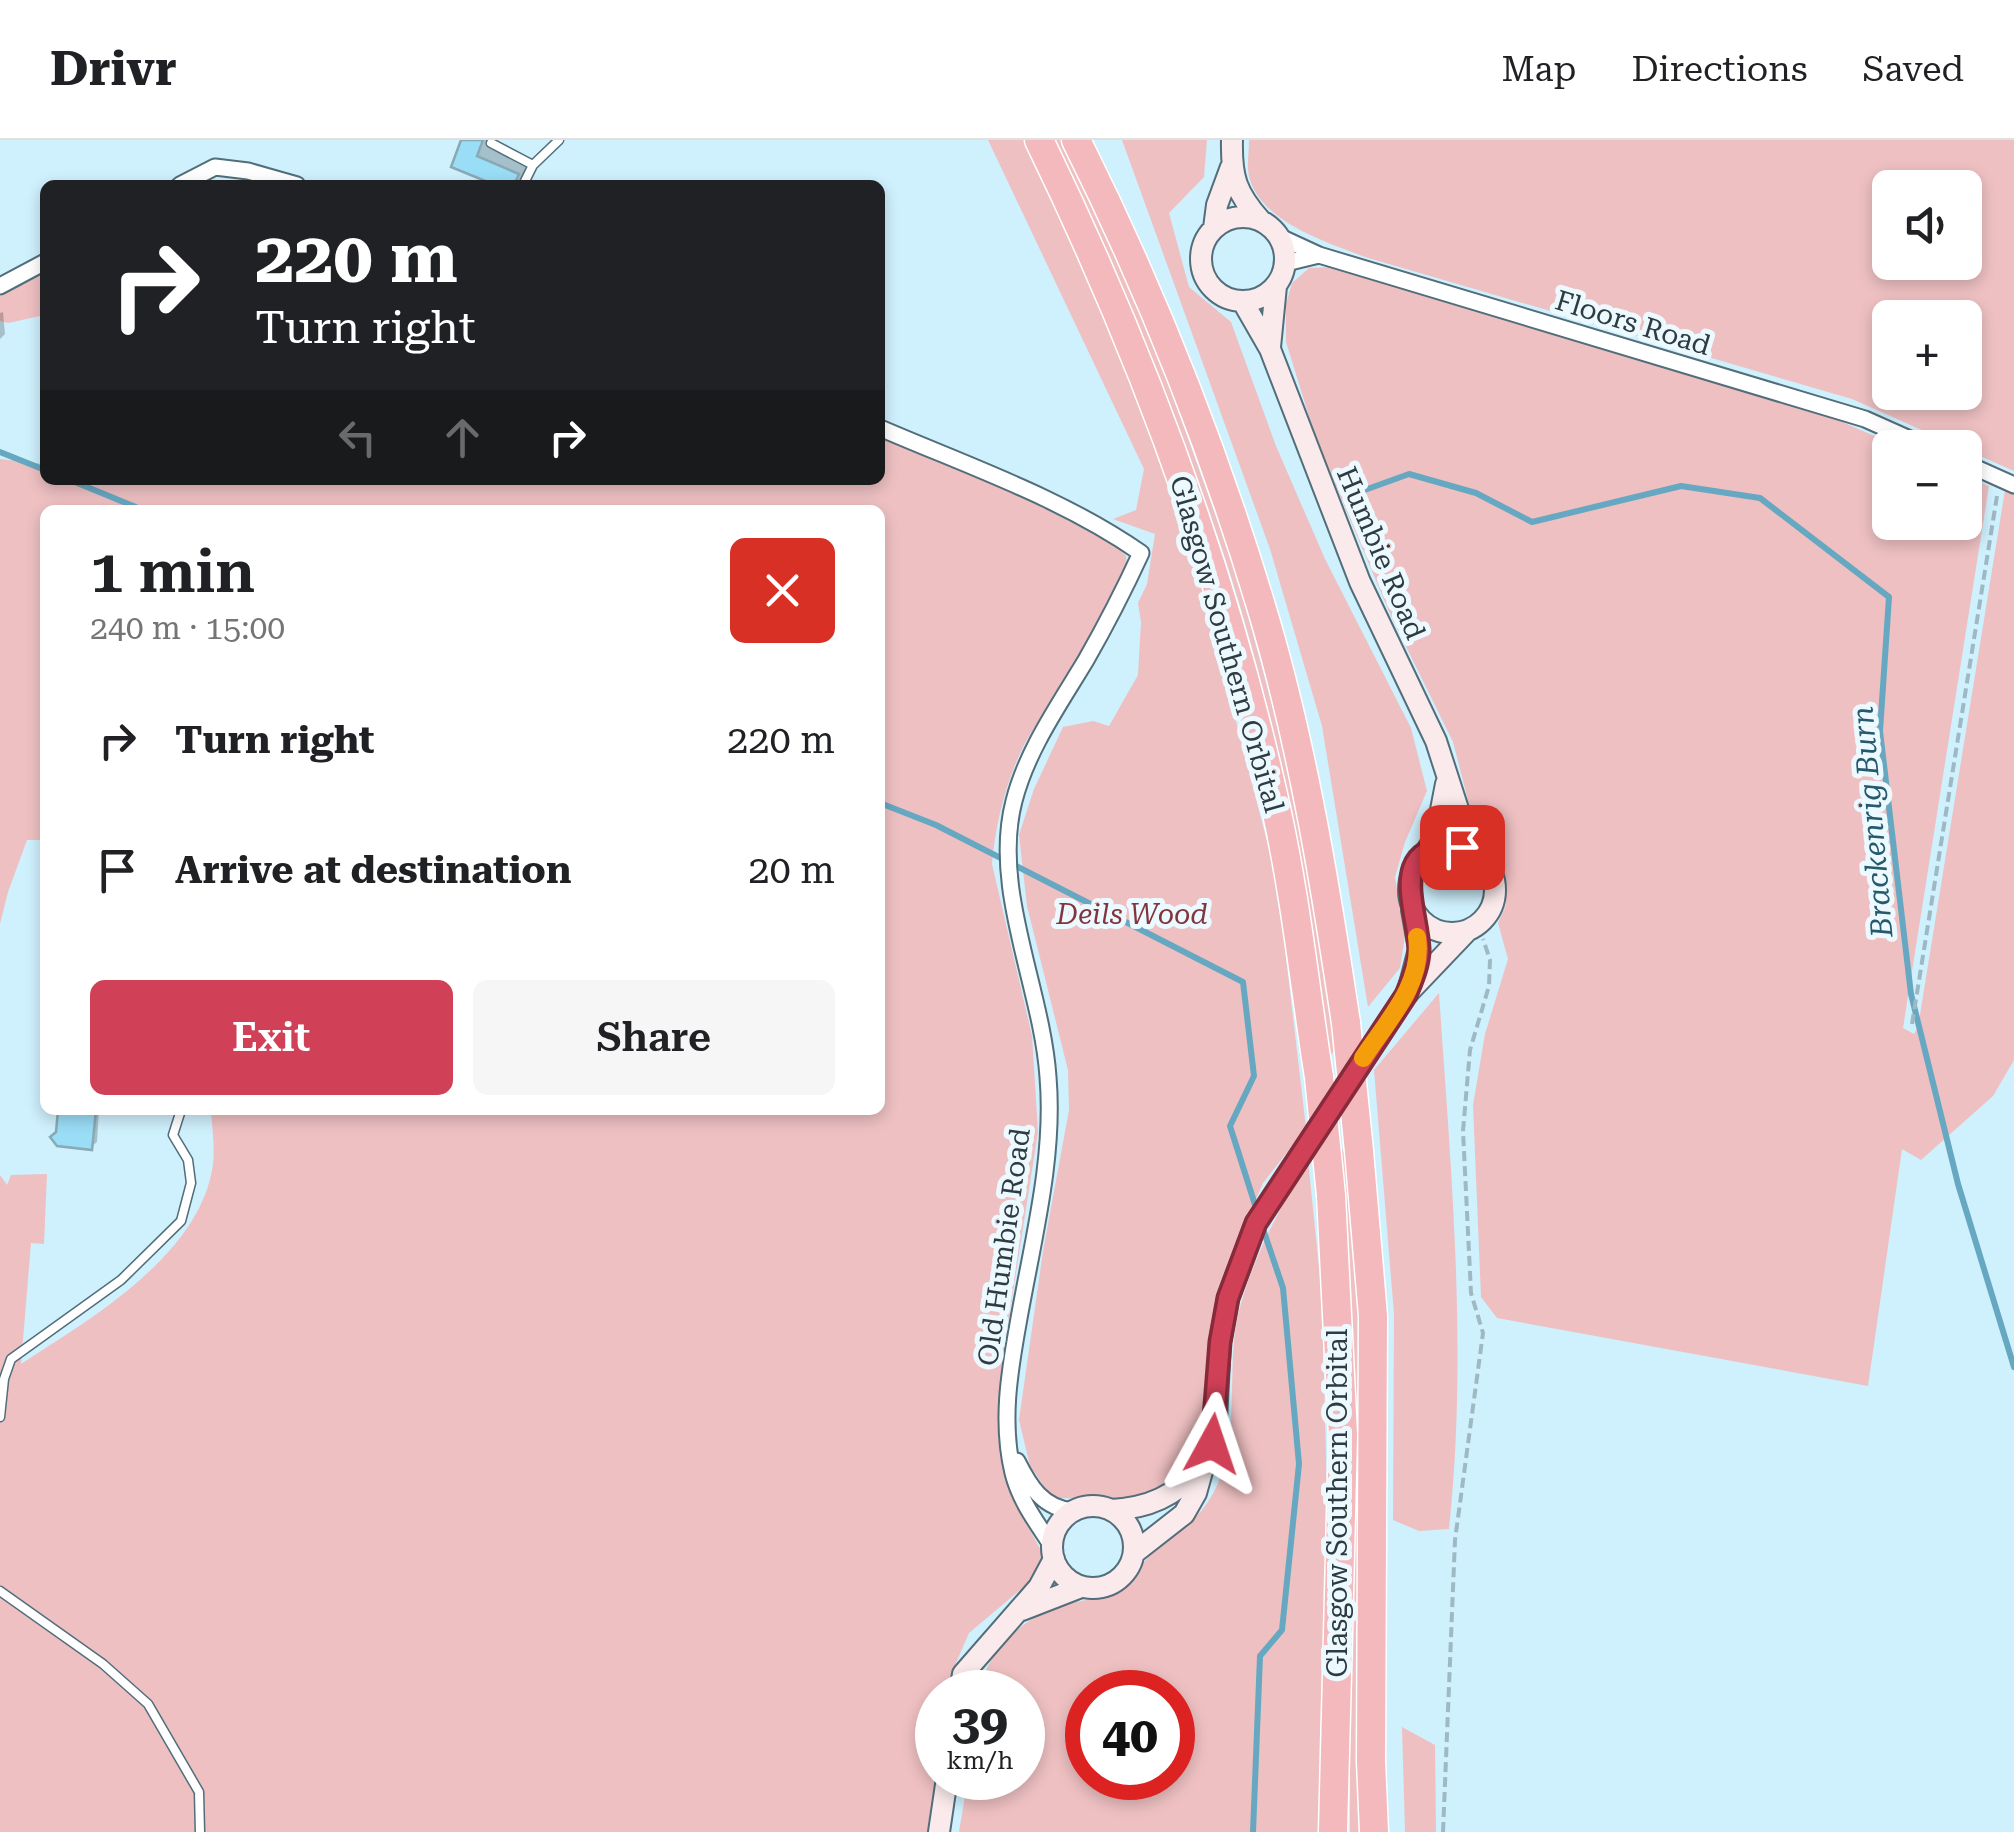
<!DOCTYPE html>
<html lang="en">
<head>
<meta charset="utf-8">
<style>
	body { margin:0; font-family:"Roboto Serif",serif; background:#f6f6f6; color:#202124; height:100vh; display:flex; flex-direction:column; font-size:38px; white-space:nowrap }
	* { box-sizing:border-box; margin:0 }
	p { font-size:32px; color:#757577 }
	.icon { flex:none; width:55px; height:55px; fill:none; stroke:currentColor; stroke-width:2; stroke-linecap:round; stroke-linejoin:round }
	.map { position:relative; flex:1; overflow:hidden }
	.sheet { position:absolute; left:40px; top:365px; width:845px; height:610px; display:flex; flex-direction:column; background:#fff; border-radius:15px; box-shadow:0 5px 15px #0003 }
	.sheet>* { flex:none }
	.guide { position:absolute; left:40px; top:40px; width:845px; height:305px; border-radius:15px; box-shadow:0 5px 15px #0003; background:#202124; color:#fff; overflow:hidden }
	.tools { position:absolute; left:1872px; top:30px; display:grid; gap:20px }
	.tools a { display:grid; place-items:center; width:110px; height:110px; border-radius:15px; background:#fff; box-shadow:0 5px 15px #0003; font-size:50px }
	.speed { position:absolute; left:915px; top:1530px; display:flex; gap:20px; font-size:50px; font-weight:700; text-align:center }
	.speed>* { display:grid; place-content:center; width:130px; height:130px; border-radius:50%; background:#fff; box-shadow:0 5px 15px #0003; line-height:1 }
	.speed small { font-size:25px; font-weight:400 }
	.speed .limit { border:15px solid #d22; background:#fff; color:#111 }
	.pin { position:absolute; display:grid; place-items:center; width:85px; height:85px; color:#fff; margin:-42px; border-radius:20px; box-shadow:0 5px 15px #0006 }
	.me { position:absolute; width:110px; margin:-55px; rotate:5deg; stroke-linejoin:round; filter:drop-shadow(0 0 8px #0008) }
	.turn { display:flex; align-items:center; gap:35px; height:210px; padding:0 50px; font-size:45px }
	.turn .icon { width:130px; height:130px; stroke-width:2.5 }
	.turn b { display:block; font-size:70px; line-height:85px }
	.lanes { display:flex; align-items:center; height:95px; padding:0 50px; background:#0003; justify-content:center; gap:50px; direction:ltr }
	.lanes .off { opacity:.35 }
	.round { display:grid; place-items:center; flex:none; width:105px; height:105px; border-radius:15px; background:#f6f6f6 }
	.overview { display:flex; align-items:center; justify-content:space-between; height:170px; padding:0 50px }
	h1 { font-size:60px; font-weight:600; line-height:75px }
	.primary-button { display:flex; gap:20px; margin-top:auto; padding:20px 50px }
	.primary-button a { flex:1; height:115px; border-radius:15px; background:#d04057; color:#fff; font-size:40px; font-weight:600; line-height:115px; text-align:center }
	.primary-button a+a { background:#f6f6f6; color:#202124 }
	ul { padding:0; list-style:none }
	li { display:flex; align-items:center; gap:30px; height:130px; padding:0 50px }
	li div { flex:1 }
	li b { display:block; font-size:38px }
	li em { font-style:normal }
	header { display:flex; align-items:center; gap:60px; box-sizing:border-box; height:140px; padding:0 50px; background:#fff; border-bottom:2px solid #e0e0e0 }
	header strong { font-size:48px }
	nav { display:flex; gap:55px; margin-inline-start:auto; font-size:35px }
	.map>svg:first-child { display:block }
	.green { fill:#eec0c2; fill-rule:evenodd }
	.shadow { fill:#0003 }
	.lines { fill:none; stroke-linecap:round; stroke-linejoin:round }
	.stream { stroke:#66a8c1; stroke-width:6 }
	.building { fill:#9addf7; stroke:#89a9b5; stroke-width:2.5 }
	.lane-casing { stroke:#516e7a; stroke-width:11 }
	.street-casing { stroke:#516e7a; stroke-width:19 }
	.secondary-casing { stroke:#516e7a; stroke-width:24 }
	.highway-casing { stroke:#fff; stroke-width:31 }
	.path { stroke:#9eb9c3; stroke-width:4; stroke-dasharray:10 5; stroke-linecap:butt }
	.lane { stroke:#fff; stroke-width:8 }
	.street { stroke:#fff; stroke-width:15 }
	.secondary { stroke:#fbeaeb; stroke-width:20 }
	.highway { stroke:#f3b9bc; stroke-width:28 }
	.highway-bridge-casing { stroke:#fff; stroke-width:31; stroke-linecap:butt }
	.highway-bridge { stroke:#f3b9bc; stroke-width:28 }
	.route-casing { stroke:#872a39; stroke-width:25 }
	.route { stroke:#d04057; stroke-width:18 }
	.slow { stroke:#f59e0b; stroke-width:18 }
	.labels { text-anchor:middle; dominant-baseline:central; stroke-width:10; stroke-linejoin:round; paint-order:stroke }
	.street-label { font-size:28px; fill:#2e3b40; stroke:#ecf9ff }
	.park-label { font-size:28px; font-style:italic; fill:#83353e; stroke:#ecf9ff }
	.water-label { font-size:30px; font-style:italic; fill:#255a6d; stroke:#ecf9ff }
</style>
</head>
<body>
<header>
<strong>Drivr</strong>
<nav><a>Map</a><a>Directions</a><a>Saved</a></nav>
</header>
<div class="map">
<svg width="2014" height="1692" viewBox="0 0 2014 1692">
	<rect width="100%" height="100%" fill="#cff0fd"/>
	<path class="green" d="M988,0H1028L1149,273L1198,434L1277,740L1306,988L1263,1043L1246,1082L1200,1311L1180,1338L1161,1351L1135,1359L1052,1358L1030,1326L1019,1280L1043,1111L1069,970L1068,930L1027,766L1019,695L1034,649L1063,587L1093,581L1109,586L1138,535L1141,482L1138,463L1147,444L1155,394L1113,379L1136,370L1144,329Z
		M1054,0H1063L1147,184L1238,438L1288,624L1337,908L1329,917C1306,735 1273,551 1211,377C1166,249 1113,123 1054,0Z
		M1122,0H1207L1204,37L1169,73L1189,147L1231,182L1276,306L1325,419L1411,588L1427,651L1405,702L1395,737L1405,796L1400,828L1368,867L1322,586L1270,409Z
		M1249,0H2014V331L1852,259L1365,117C1326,102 1264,83 1250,40C1246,28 1249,13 1249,0ZM1890,48H1965V122H1890ZM1890,178H1965V252H1890Z
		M1335,127L1826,275L1900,307L1890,308V382H1965V336L1989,346L1903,888L1914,894L1918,887L2005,350L2014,353V920L1993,956L1921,1020L1902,1009L1868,1246L1497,1178L1481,1157L1473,965L1485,894L1508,819L1498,783L1506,765L1505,740L1493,715L1477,695L1453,602L1391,476L1316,299L1286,202V164L1292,143L1309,128Z
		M45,132V175L8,183L0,181V156Z
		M880,293L1021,352L1051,372L1110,400L1126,416L1127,431L1049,569C1014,606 996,674 992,724L1032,896L1038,992L1005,1203L999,1302L1015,1363L1044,1416L1033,1439L969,1493L955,1525L951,1552H938L937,1631L927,1692H0V1035L7,1045L11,1035L47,1034L44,1104L31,1103L21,1224C90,1179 201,1115 213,1024C215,1007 212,987 211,970H880V370H45V700H27L8,752L0,784V319L45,324V340H880Z
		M1439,853C1451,1032 1468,1211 1449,1389L1419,1391L1393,1380L1394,1174L1374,930Z
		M1348,1006L1360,1158L1362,1692H1350V1490L1339,1012Z
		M1308,1020L1322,1156L1328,1394L1323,1692H959L968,1638H1022V1552H978C989,1509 1021,1478 1064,1465C1083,1459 1105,1459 1122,1449C1135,1441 1137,1431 1146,1420C1161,1400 1186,1389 1202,1370C1247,1315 1223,1235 1239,1171C1253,1117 1280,1068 1308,1020ZM1088,1552H1172V1638H1088Z
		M1402,1587L1435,1605L1436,1692H1405Z"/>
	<path class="shadow" d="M464,0H488L487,4L529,22L523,37L514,45H502L454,25Z
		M3,172L5,194L0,199V173Z
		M56,970H99L97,1002L91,1007L58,993L60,976Z"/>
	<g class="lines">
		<path class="stream" d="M0,312L45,330
			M70,340L143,370
			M1362,351L1409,334L1476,353L1532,382L1681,346L1760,358L1889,457L1880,591L1911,854L1958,1044L2014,1227
			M880,663L936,685L1243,842L1254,936L1230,986L1257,1071
			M1253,1692L1260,1516L1282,1490L1299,1324L1283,1148L1261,1083"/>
	</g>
	<path class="building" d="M461,0H483L477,16L519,34L514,45H495L451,27Z
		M58,970H96L92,1010L57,1006L50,997L56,992Z"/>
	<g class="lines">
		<defs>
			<path id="lane" d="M491,3L533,25
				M523,45L533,25L559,0
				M0,1277L4,1239L11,1219L121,1140L181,1081L191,1043L188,1020L173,995L181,970
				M0,1451L103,1524L148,1564L199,1652L200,1692"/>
			<path id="street" d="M180,45L215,27L248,31L297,45
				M1280,97L1319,115L1865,279L1930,308
				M1286,123L1319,115
				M0,146L45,122
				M880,288C968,326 1062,358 1141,413C1124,450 1106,485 1086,520C1059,565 1027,610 1014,661C991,749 1042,848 1048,937C1055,1019 1032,1103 1018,1184C1009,1234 1001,1283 1013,1333C1020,1361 1037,1383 1052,1406
				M1965,323L2014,345
				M1017,1321C1030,1347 1043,1368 1073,1371"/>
			<path id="secondary" d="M1232,0C1231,37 1236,53 1261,81
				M1201 119a42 42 0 1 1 84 0a42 42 0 1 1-84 0Z
				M1214,88L1217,65L1231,27
				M1243,162L1270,209L1360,442L1436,601L1468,700L1475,713
				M1270,207L1276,146
				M1409 750a43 43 0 1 1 86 0a43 43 0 1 1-86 0Z
				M1424,715L1436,696L1446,644
				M1410,844L1419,809L1412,770
				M1052 1407a41 41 0 1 1 82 0a41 41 0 1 1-82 0Z
				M1111,1370C1150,1368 1173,1356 1201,1329
				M1134,1413L1184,1374L1196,1353L1216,1281L1220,1202L1228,1158L1256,1083L1406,855L1468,790
				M1022,1470L1081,1447
				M960,1552L963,1534L1039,1447L1054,1419
				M939,1692L947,1638"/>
			<path id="highway" d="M1039,0C1143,214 1227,441 1277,673C1296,760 1305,849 1319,937
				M1076,0C1150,148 1213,307 1261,466C1302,601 1325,743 1346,883
				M1359,1011L1373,1176L1371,1621L1374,1692
				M1331,1055L1343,1295L1333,1692"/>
		</defs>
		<use href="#lane" class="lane-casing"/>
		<use href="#street" class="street-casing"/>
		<use href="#secondary" class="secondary-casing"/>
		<use href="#highway" class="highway-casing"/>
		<path class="path" d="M1912,884L1997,356
			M1443,1692L1455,1400L1483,1193L1471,1153L1463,991L1470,910L1489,846L1490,820L1483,799"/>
		<use href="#lane" class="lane"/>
		<use href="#street" class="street"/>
		<use href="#secondary" class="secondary"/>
		<use href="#highway" class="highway"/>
		<defs>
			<path id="highway-bridge" d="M1346,883L1359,1011
				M1319,937L1331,1055"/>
		</defs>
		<use href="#highway-bridge" class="highway-bridge-casing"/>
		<use href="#highway-bridge" class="highway-bridge"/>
	</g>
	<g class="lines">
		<defs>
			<path id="route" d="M1212,1304L1220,1202L1228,1158L1256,1083L1406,855C1412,840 1419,825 1419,809C1417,767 1385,702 1462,707"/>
		</defs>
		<use href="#route" class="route-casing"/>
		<use href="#route" class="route"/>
		<path class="slow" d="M1363,918C1387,881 1424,844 1417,797"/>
	</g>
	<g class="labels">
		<g class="street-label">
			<text transform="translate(1633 183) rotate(17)">Floors Road</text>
			<text transform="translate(1381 413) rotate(67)">Humbie Road</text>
			<text transform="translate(1227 504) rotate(74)">Glasgow Southern Orbital</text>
			<text transform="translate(1004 1107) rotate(-82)">Old Humbie Road</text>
			<text transform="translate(1337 1363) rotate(-90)">Glasgow Southern Orbital</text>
		</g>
		<g class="park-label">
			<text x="1132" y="774">Deils Wood</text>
		</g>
		<g class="water-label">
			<text transform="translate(1872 682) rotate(-95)">Brackenrig Burn</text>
		</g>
	</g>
</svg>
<div class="tools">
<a><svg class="icon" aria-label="sound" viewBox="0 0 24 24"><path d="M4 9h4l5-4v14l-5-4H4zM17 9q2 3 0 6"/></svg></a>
<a>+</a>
<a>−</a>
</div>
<div class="speed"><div>39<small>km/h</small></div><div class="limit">40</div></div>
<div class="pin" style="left:1462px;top:707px;background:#d93025"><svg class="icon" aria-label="arrive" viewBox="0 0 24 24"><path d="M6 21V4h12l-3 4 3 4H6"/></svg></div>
<svg class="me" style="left:1212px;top:1304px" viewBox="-20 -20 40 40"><path d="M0-17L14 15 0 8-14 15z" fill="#d04057" stroke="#fff" stroke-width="4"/></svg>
<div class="guide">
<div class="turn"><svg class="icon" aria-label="right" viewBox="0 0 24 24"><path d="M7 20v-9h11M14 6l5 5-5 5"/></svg><div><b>220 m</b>Turn right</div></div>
<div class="lanes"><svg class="icon off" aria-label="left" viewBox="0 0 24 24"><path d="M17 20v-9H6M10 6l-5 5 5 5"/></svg><svg class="icon off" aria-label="ahead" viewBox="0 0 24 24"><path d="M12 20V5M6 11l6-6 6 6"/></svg><svg class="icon" aria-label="right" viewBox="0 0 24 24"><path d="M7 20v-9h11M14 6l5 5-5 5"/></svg></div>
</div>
<section class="sheet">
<div class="overview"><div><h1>1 min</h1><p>240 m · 15:00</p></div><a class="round" style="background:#d93025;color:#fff"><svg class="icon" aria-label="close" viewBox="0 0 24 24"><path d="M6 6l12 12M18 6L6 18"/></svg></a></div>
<ul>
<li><svg class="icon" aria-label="right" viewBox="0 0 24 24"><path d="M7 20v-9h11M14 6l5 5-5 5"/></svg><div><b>Turn right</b></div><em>220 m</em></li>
<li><svg class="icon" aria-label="arrive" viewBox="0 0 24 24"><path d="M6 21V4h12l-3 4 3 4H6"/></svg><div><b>Arrive at destination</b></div><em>20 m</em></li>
</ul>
<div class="primary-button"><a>Exit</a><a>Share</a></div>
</section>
</div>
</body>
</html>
